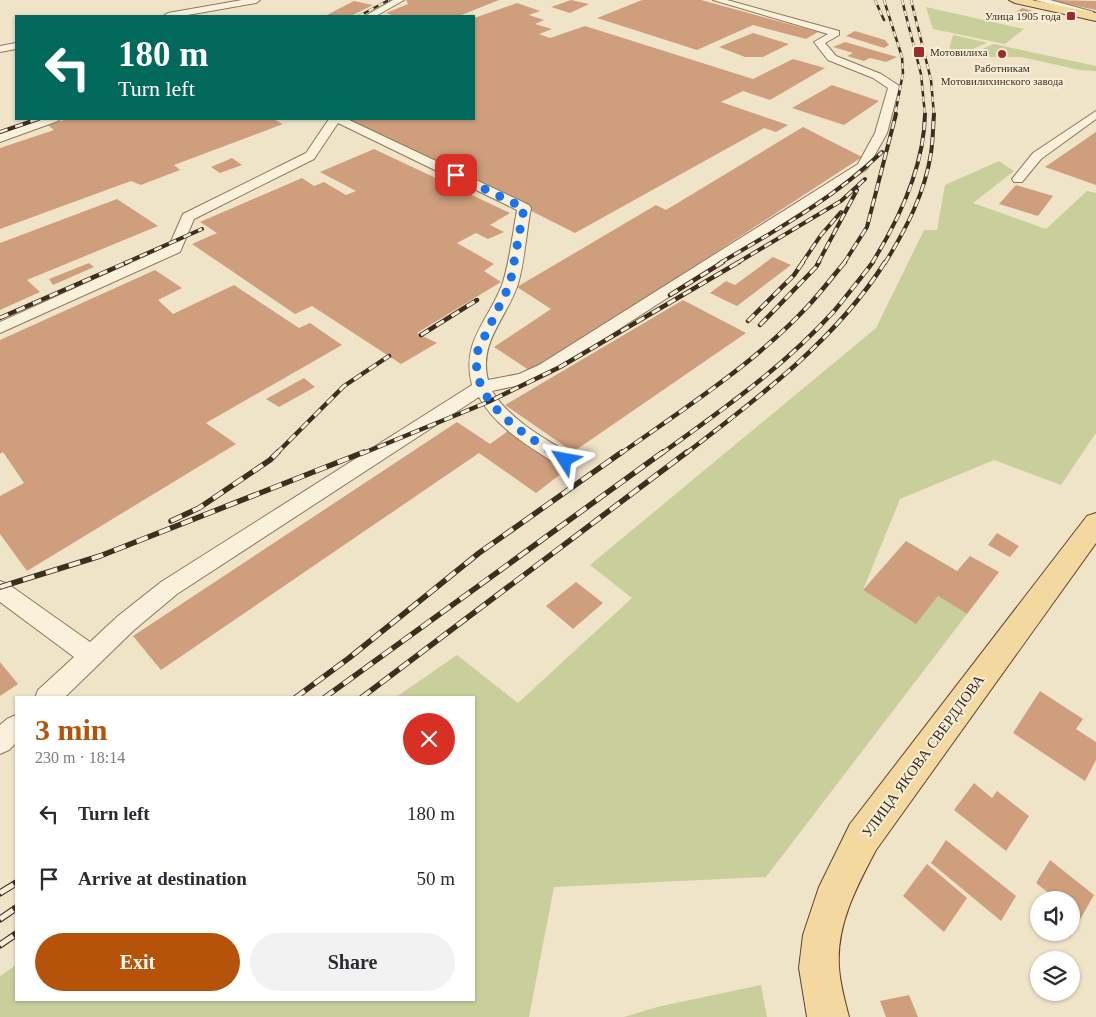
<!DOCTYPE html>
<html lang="en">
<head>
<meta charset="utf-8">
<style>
	body { margin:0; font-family:Georgia,serif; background:#f2f2f3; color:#2b2b33; height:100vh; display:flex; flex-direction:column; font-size:19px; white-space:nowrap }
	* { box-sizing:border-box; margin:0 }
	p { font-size:16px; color:#7c7c81 }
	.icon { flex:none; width:28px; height:28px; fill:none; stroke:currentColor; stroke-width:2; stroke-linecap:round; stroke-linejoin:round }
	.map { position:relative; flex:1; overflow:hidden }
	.side { position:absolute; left:15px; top:696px; width:460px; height:305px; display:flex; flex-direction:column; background:#fff; border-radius:0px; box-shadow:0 1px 4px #0004 }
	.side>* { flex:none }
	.top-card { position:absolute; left:15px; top:15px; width:460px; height:105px; border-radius:0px; box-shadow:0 1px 4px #0004; background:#00695c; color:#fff; overflow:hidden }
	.tools { position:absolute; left:1030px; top:891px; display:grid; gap:10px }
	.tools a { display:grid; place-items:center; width:50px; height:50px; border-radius:50%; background:#fff; box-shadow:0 1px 4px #0004; font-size:25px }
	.pin { position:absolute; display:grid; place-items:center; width:42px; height:42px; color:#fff; margin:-21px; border-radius:10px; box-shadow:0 2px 8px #0006 }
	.me { position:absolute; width:55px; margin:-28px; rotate:304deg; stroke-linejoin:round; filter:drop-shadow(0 0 4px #0008) }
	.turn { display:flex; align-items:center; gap:18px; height:105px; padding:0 20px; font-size:22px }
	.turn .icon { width:65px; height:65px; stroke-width:2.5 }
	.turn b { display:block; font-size:35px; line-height:42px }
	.round { display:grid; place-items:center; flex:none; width:52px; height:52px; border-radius:26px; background:#f2f2f3 }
	.headline { display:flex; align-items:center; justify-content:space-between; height:85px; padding:0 20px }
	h1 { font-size:30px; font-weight:800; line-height:38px; color:#b45309 }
	.primary-button { display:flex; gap:10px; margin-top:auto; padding:10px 20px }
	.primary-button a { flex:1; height:58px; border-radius:30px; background:#b45309; color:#fff; font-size:20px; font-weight:800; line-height:58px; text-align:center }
	.primary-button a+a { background:#f2f2f3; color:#2b2b33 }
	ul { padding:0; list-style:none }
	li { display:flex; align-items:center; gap:15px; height:65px; padding:0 20px }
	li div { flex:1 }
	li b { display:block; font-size:19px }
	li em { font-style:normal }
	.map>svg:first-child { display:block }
	.green { fill:#c9cf9b }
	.building { fill:#cf9f7d }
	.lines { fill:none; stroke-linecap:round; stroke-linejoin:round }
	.minor-casing { stroke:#8d765c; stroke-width:2 }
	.major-casing { stroke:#5b4430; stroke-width:2 }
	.minor { fill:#faf1dc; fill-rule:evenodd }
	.major { fill:#f3d9a0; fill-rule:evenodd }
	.rail-far4-casing { stroke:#3d2e20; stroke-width:2.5 }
	.rail-far3-casing { stroke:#3d2e20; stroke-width:4 }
	.rail-far2-casing { stroke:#3d2e20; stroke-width:4.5 }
	.rail-far1-casing { stroke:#3d2e20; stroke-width:5.5 }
	.rail-casing { stroke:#3d2e20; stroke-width:7 }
	.rail-far4 { stroke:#f7eed8; stroke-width:2; stroke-dasharray:5.5; stroke-linecap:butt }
	.rail-far3 { stroke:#f7eed8; stroke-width:2.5; stroke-dasharray:8; stroke-linecap:butt }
	.rail-far2 { stroke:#f7eed8; stroke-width:3; stroke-dasharray:9; stroke-linecap:butt }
	.rail-far1 { stroke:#f7eed8; stroke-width:4; stroke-dasharray:12; stroke-linecap:butt }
	.rail { stroke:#f7eed8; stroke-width:5; stroke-dasharray:16; stroke-linecap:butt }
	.route { stroke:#1a73e8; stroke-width:9; stroke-dasharray:0 16.2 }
	.poi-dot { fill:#9e2a2b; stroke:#f7eed8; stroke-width:2 }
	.labels { text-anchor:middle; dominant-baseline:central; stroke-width:4; stroke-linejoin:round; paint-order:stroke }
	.far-poi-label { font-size:11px; fill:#3d2e20; stroke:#f7eed8; text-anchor:end }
	.near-street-label { font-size:15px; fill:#3d2e20; stroke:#f7eed8 }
</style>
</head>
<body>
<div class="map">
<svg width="1096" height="1017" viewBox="0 0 1096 1017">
	<rect width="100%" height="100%" fill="#f0e4c8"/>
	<path class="green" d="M926,7L1024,29L1005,44L933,29Z
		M953,35L984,42L987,43L955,57L947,56Z
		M994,44L1096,66V71L1080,70L1021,57H963Z
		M999,161L1014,171L973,203L1046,229L1087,191L1096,193V433L1061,485L994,460L900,499L863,590L915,623L938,596L967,614L766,877L554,887L529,1017H0V976L16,965V1000H474V698L396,697L457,655L518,703L632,598L590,565L876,328L924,230H937L945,185Z
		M761,985L767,1017H624L657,1007Z"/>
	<path class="building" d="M406,0H499L459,16H389L392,15L386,13L408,4Z
		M571,0L589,4L570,13L551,7Z
		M642,0H701L818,32L806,39L753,25L697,50L597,18Z
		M1053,0L1096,1V10L1053,1Z
		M354,1L373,5L351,16H325Z
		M517,3L540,11L529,15L544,20L535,24L552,29L539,34L550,38L585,26L753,79L793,59L825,68L770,100L743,91L721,102L788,125L776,132L764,128L575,233L348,119H474V18Z
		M1022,8L1036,12L1030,16L1015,13Z
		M855,31L885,40L889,45L884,48L846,36Z
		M753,33L789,44L763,57H745L719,47Z
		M845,42L897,57L886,62L870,58L864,61L847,56L853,53L833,47Z
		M832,85L879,101L844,125L792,108Z
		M68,119H273L283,124L174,165L180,170L141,185L131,181L0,229V148L54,130L48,125Z
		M803,127L862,157L532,372L494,347L551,309L517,287L656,205L666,210Z
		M1096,132V185L1045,167Z
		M374,149L510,213L490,225L504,232L488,239L476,233L457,243L494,264L484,271L501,282L417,333L437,343L401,364L312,306L295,314L192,244L217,233L200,222L302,178L314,186L324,182L346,195L356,191L320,172Z
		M232,158L242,165L220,173L211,167Z
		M1016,185L1053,196L1038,216L999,204Z
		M117,199L158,226L27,280L40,292L0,310V243Z
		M773,257L791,265L737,306L710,293L726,281L735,285Z
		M89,263L94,267L53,285L49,279Z
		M155,270L182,288L158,300L173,314L234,285L299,328L310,323L342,345L206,423L236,444L27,571L0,534V496L24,483L3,452L0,454V340Z
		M683,300L746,333L573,452L505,405Z
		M304,378L315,387L279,407L266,399Z
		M457,422L490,444L508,431L566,470L536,493L479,453L161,670L133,636Z
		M997,533L1019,546L1010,557L988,545Z
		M906,541L957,571L970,556L999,572L967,614L938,596L916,624L863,590Z
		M576,582L603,603L573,629L546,606Z
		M0,662L18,684L0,696Z
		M1040,691L1083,719L1076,729L1096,742V760L1085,781L1013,733Z
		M974,783L992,798L997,791L1029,816L1006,851L954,810Z
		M946,840L1016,896L1001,921L931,863Z
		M1050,860L1094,895L1070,937L1064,932H1071V900H1055L1056,899L1036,883Z
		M927,864L967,898L944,932L903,896Z
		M909,995L918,1017H886L880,1001Z"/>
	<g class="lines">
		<defs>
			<path id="minor" d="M242,0H260L256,3L182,16H163L168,13Z
				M393,0H404L376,16H365Z
				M713,0H727L839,31V35L825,43L836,56L881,74L898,85L899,87L887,133L867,169L551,373L529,383L492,391C510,420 543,438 572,455L574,460L572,465L565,467L558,465C529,446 496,428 479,397L177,594L134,630L64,698H35L38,690L74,657L0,602V581L8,584L90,642L118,616L161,582L472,385C461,342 487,323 502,285C509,266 513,231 517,210L338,123L314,159L194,219L180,252L0,333V322L169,246L183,214L306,153L329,119H347L529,205L531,208C526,233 525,260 518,284C507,318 478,342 488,380L519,374L539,365L858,164L875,133L888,88L873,78L828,60L814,42L828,34Z
				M1035,0H1050L1094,12L1084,18L1079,15L1082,13Z
				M16,43V49L0,52V46Z
				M1096,111V119L1041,159L1022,182H1014L1012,179L1033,153Z
				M44,119H60L58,121L0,142V134Z
				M16,715V743L9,750L0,754V725L7,719Z"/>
			<path id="major" d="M1009,0H1032L1096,13V21L1015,3Z
				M1096,513V543L876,850C857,886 836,925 839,967C840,984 845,1001 849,1017H807L799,968L803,935L819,887L850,824L1087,516Z"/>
		</defs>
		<use href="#minor" class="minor-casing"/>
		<use href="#major" class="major-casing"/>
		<use href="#minor" class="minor"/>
		<use href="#major" class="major"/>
		<defs>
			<path id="rail-far4" d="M875,0L884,20
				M884,0L902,57L903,73L895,115
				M902,0L921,74L925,115
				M911,0L931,80L934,115
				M359,16L389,0"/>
			<path id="rail-far3" d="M0,132L38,119
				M125,263L202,229
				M720,263C778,229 833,199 882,152
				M737,263L841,201L865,179
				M802,263L821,235L841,212
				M818,263L857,190
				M844,263L867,227L896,114
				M872,263C900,218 924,167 925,114
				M885,263C906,229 925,193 931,153C933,140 933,127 934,114"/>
			<path id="rail-far2" d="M670,295L723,262
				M0,318L128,262
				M748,321L794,275L803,262
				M760,325L816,267L819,262
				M421,335L477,300
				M276,454L344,386L389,356
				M361,454L488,402L560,367L739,262
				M620,454C685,408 754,364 808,306C821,292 833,276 845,262
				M661,454C722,410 785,366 835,310C848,294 861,278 873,262
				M685,454C758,398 836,340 885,262"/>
			<path id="rail-far1" d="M171,521L199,508L270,460L278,452
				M0,587L100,556L364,452
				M295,698L349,658L479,553L622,452
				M324,698L663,452
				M361,698L687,452"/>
			<path id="rail" d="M0,893L16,883
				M0,919L16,908
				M0,945L16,934"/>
		</defs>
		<use href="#rail-far4" class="rail-far4-casing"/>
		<use href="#rail-far3" class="rail-far3-casing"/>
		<use href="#rail-far2" class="rail-far2-casing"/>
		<use href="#rail-far1" class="rail-far1-casing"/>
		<use href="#rail" class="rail-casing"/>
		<use href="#rail-far4" class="rail-far4"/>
		<use href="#rail-far3" class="rail-far3"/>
		<use href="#rail-far2" class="rail-far2"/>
		<use href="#rail-far1" class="rail-far1"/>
		<use href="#rail" class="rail"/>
	</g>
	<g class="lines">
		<path class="route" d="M456,175L524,208L510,284L478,350C466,403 528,436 565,460"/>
	</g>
	<g class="poi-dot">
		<rect x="1066" y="11" width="10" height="10" rx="2.5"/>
		<rect x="913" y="46" width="12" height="12" rx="2.5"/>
		<circle cx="1002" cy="54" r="5"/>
	</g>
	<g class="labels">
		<g class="far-poi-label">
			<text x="1061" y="16">Улица 1905 года</text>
			<text x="930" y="52" text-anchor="start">Мотовилиха</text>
			<text x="1002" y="68" text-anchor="middle">Работникам<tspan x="1002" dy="13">Мотовилихинского завода</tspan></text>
		</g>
		<g class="near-street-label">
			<text transform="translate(923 756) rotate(-54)">УЛИЦА ЯКОВА СВЕРДЛОВА</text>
		</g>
	</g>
</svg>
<div class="tools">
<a><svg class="icon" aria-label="sound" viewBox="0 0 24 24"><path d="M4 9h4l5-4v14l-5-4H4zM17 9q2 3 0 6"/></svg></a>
<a><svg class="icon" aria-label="layers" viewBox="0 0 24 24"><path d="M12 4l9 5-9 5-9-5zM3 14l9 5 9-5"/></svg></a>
</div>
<div class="pin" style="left:456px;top:175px;background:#d93025"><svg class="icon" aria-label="arrive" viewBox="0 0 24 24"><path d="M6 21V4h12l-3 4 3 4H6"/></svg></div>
<svg class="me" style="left:565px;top:460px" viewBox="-20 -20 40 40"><path d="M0-17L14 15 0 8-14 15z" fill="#1a73e8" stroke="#fff" stroke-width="4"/></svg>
<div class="top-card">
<div class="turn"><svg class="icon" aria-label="left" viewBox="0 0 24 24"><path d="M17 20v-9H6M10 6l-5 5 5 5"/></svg><div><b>180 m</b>Turn left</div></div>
</div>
<section class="side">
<div class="headline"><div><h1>3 min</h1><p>230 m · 18:14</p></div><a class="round" style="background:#d93025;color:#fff"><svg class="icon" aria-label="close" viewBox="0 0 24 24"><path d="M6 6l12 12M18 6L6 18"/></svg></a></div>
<ul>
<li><svg class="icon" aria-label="left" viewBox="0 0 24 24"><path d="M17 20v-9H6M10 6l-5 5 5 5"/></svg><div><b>Turn left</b></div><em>180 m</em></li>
<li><svg class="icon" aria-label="arrive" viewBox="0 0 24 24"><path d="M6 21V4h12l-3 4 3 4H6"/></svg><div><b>Arrive at destination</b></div><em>50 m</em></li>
</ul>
<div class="primary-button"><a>Exit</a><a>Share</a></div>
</section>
</div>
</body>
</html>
